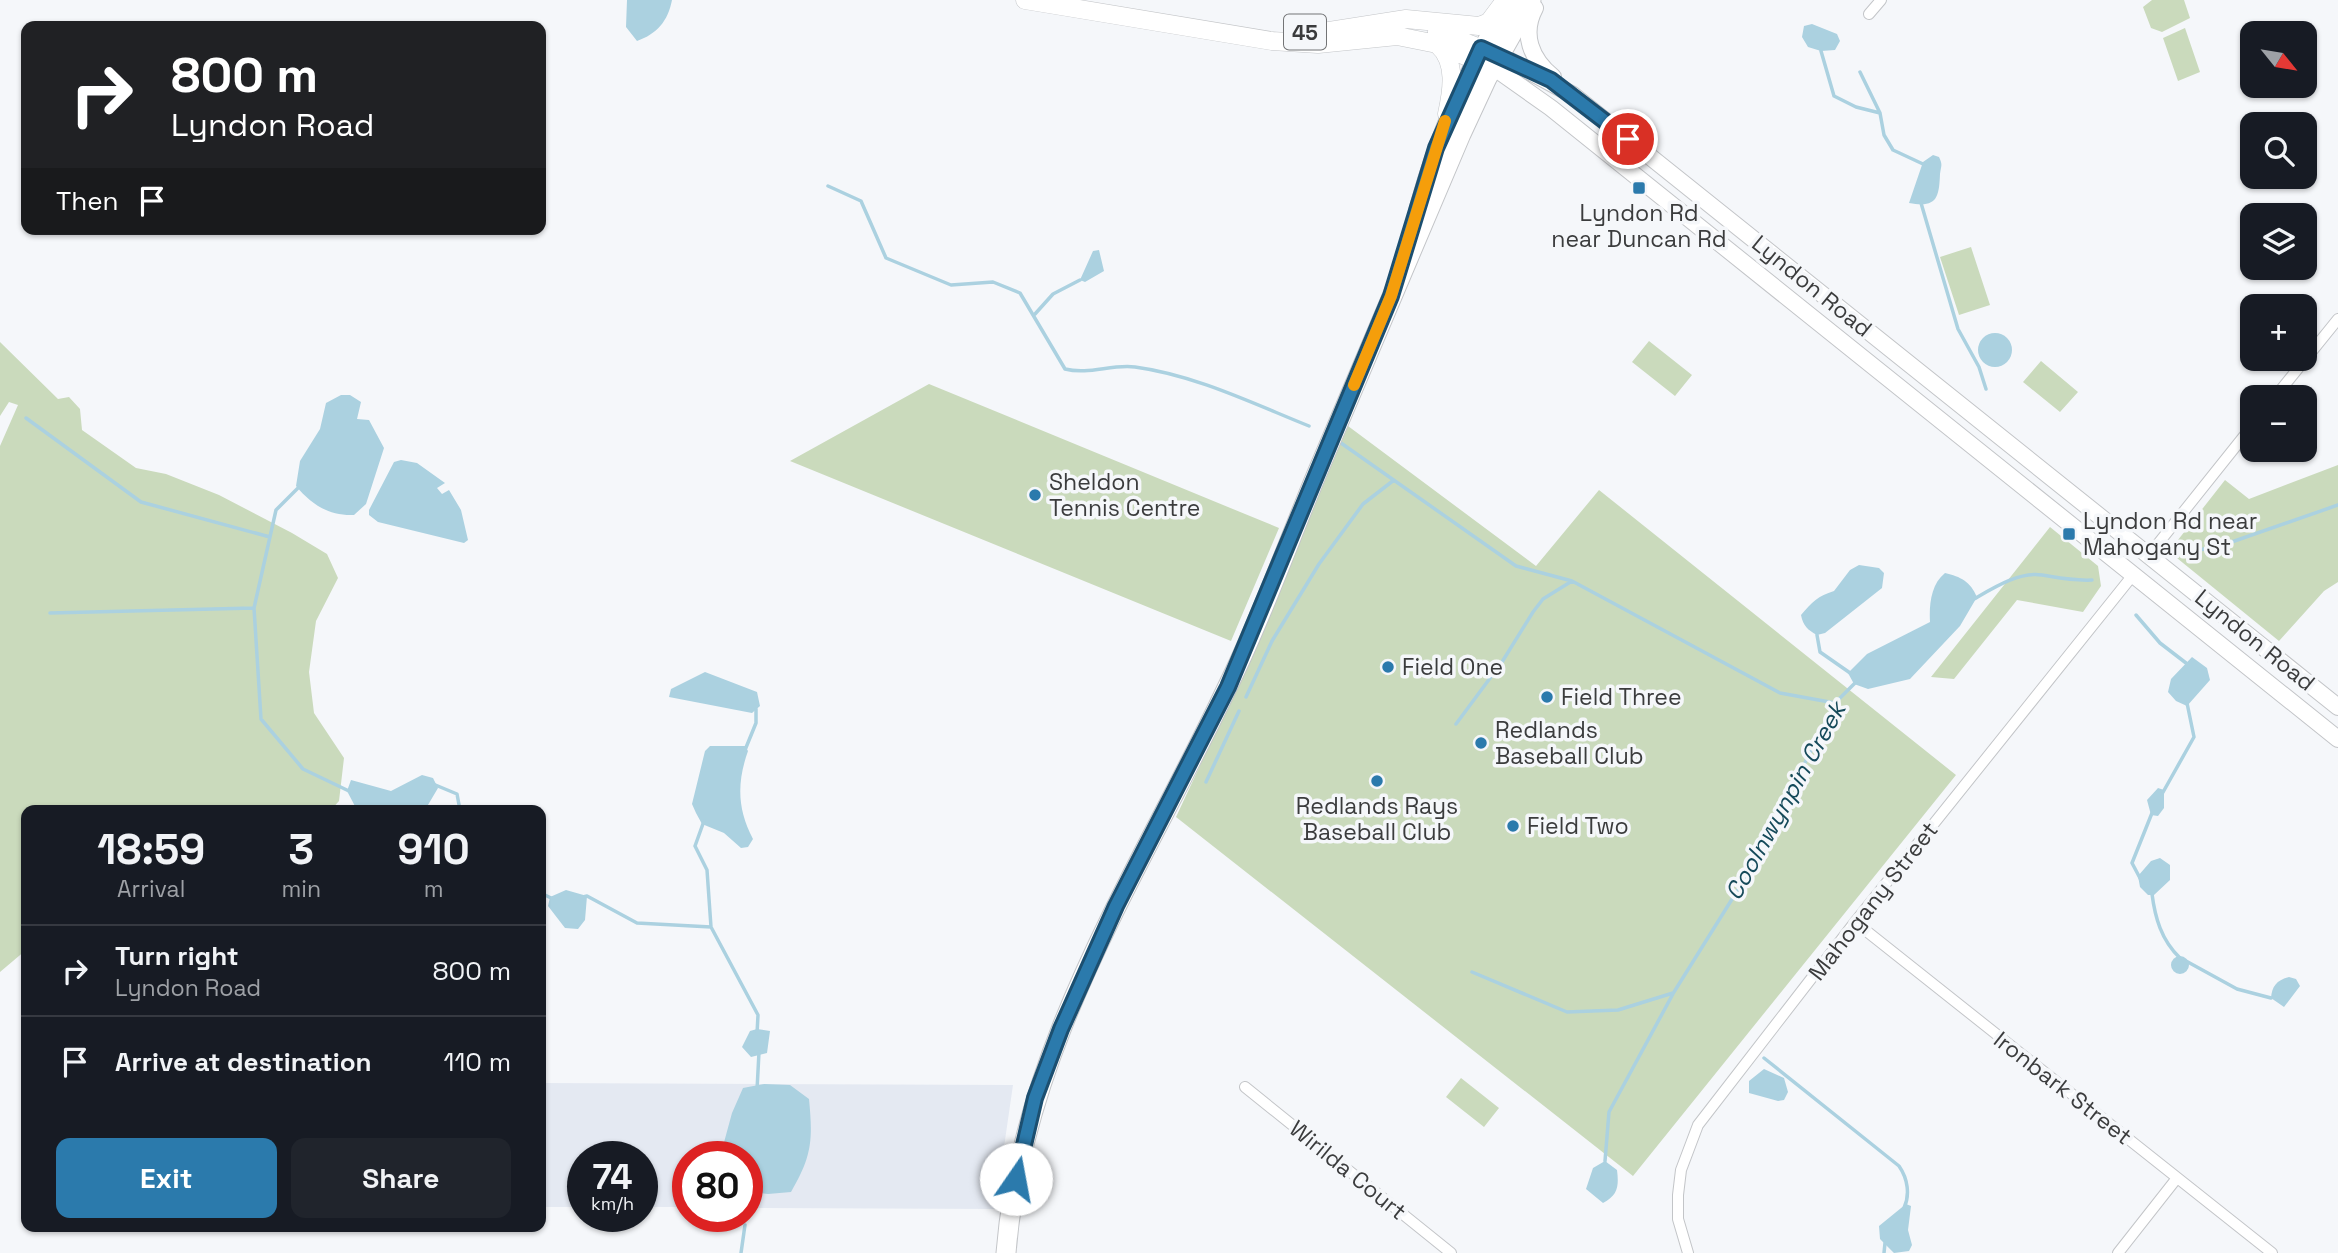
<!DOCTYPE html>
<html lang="en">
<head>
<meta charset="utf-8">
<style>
	body { margin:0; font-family:"Space Grotesk",sans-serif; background:#20242c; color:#f1f3f6; height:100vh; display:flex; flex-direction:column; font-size:26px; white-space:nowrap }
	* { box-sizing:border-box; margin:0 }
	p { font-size:23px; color:#9ea1a6 }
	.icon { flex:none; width:38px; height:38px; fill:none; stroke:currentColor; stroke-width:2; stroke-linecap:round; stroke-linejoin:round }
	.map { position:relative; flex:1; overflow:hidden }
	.sheet { position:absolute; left:21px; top:805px; width:525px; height:427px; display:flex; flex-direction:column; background:#171b24; border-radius:14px; box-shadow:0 2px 5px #0004 }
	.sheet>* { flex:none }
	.top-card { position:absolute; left:21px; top:21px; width:525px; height:214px; border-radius:14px; box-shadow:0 2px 5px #0004; background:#202124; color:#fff; overflow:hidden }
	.needle { width:46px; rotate:120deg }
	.controls { position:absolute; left:2240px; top:21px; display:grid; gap:14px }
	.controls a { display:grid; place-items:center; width:77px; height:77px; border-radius:14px; background:#171b24; box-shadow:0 2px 5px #0004; font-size:35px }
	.speed { position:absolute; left:567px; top:1141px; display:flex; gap:14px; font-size:35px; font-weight:700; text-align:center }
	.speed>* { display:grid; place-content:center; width:91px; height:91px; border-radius:50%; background:#171b24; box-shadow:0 2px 5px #0004; line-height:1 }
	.speed small { font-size:18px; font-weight:400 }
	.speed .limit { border:10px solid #d22; background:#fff; color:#111 }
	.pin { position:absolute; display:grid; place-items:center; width:60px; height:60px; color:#fff; margin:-30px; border:4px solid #fff; border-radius:50%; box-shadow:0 2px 7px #0007 }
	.me { position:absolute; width:77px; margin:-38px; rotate:12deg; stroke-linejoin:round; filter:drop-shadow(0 0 5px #0008) }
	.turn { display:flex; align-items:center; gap:24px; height:147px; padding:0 35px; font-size:32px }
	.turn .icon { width:91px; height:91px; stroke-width:2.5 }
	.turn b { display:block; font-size:49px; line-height:60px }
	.then { display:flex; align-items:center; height:66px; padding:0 35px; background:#0003; gap:14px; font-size:26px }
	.eta { display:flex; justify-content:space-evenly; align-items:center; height:119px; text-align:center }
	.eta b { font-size:42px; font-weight:600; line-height:49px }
	.cta { display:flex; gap:14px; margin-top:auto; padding:14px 35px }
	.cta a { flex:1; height:80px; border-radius:14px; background:#2b7aac; color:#fff; font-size:28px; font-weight:600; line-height:80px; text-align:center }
	.cta a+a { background:#20242c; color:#f1f3f6 }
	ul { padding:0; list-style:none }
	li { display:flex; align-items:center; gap:21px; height:91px; padding:0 35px; border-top:2px solid #363941 }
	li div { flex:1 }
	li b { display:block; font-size:26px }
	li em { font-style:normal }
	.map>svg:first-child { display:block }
	.built { fill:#e4e9f2 }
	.green { fill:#cadabc }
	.water { fill:#abd1e0 }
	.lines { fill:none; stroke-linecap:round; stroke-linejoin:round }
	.stream { stroke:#abd1e0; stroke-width:3.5 }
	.street-casing { stroke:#c3c5c8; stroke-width:12 }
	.secondary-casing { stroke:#c3c5c8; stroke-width:18 }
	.primary-casing { stroke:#c3c5c8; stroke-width:19 }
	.highway-casing { stroke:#c3c5c8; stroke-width:21 }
	.street { stroke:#fff; stroke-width:10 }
	.secondary { stroke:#fff; stroke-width:16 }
	.primary { stroke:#fff; stroke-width:18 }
	.highway { stroke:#fff; stroke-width:19 }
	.route-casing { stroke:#1c4f70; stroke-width:18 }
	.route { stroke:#2b7aac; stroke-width:12 }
	.slow { stroke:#f59e0b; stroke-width:12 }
	.poi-dot { fill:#2b7aac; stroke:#f5f7fa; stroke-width:2.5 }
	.labels { text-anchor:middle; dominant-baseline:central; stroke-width:7; stroke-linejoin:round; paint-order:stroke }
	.shield { fill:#f5f7fa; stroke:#737476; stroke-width:2 }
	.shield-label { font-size:21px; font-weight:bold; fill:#3b3c3d }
	.poi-label { font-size:23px; fill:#3b3c3d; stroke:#f5f7fa; text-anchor:start }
	.street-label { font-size:23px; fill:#3b3c3d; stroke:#f5f7fa }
	.water-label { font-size:24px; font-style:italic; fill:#154a5a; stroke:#f5f7fa }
</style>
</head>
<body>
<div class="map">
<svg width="2338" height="1253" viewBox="0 0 2338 1253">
	<rect width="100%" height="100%" fill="#f5f7fa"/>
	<path class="built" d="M541,1083L1013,1085L995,1209L747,1208V1157H688V1207H642V1157H583V1207H541Z"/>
	<path class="green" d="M2152,0H2184L2190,18L2162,32L2151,28L2143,7Z
		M2185,28L2200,72L2178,81L2163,38Z
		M1971,247L1990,305L1959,315L1940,257Z
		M1649,341L1692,375L1675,396L1632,362Z
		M0,342L58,399L69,397L80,409L82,430L136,468L166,474L219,495L292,533L327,554L338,578L316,621L309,672L314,713L344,758L339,801L331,810H26V950L0,972V446L18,405L9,402L0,416Z
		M2041,361L2078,392L2060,412L2023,382Z
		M929,384L1279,528L1231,641L790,461Z
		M1348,426L1536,566L1599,490L1956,775L1633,1176L1176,817L1239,682Z
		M2338,465V582L2324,591L2279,641L2172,554L2174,545L2225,480L2249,499Z
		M2050,527L2098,566L2101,586L2083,612L2017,600L1954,679L1931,677Z
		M1461,1078L1499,1108L1484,1127L1446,1097Z"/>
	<path class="water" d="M627,0H672C668,21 657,34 637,41L626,27Z
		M1812,24L1837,34L1840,41L1835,50L1821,51L1808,47L1802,37L1804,26Z
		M1933,155L1939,157C1943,165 1941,166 1940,174C1939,198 1937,208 1909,203L1923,162Z
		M1099,250L1104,271L1085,282L1080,280L1093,251Z
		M1978 350a17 17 0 1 1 34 0a17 17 0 1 1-34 0Z
		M341,395H350L361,402L357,419L369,420L384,448L366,504L354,515C329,516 312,505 296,486L300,461L320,429L326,403Z
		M401,460L417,463L445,483L437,488L442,494L449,490L461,510L468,540L464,543L378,522L369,515V510L394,462Z
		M1859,565L1879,568L1884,573L1882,588L1825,633L1817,635C1808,630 1803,626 1801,615C1812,602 1818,596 1834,591L1850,570Z
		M1945,573C1961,577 1970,581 1977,597L1960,626L1910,679L1868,689L1854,684L1848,673L1867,654L1930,622C1929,605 1931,584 1945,573Z
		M2192,657L2207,668L2210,680L2187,706L2176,701L2168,692L2171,679Z
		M705,672L757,692L760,706L752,713L669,697L671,689Z
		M710,746H745L748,751C737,782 737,809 753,839L748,847L741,848L724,833L702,824L696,813L692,804L705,751Z
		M422,775L433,778L438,788L425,810H357L347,791L351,780L391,791Z
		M2158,788L2164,790V808L2158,816L2151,815L2147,800Z
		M2160,858L2170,865V880L2154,895H2148L2140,887L2138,876L2151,861Z
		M566,890L587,896L585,920L578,929L565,928L548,906L550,897Z
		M2171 965a9 9 0 1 1 18 0a9 9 0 1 1-18 0Z
		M2289,977L2296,979L2300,986L2284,1007L2271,998C2272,986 2277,980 2289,977Z
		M757,1029L770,1031L767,1053L751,1057L742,1047L750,1031Z
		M1764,1069L1784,1078L1788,1092L1784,1100L1778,1101L1749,1093V1081Z
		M764,1084L790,1085L809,1099C813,1140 812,1156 791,1192L768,1194L747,1191V1157H720L732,1113L743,1088Z
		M1605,1161L1617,1170C1619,1186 1618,1195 1603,1203L1586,1189L1593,1168Z
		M1906,1204L1911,1206L1908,1230L1912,1245L1909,1251L1894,1253L1880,1239L1879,1226Z"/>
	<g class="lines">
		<path class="stream" d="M1821,51L1834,96L1856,107L1880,113
			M1860,72L1880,113L1884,135L1893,150L1923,164
			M828,186L861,201L886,258L951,285L993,282L1020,293L1065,369C1089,375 1111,364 1135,367C1195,375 1254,404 1309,426
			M1921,203L1958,329L1979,367L1986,389
			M1035,314L1053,294L1080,280
			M26,418L141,502L270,537
			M1341,443L1516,566L1572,581L1780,693L1835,703
			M298,488L276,510L254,608L261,719L303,769L351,792
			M2185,553L2223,545L2338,505
			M1974,599C1993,588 2020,571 2042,575C2060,578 2073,581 2092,580
			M50,613L254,608
			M2136,615L2160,643L2186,663
			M1817,635L1820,652L1853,675
			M1246,697L1272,641L1319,564L1363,504L1394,480
			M1456,724L1502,662L1533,612L1543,599L1572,581
			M745,750L756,723V709
			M1206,782L1239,711
			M433,784L457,794L460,810
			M2162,794L2194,737L2187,703
			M704,821L695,846L707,870L711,927L758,1015L757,1034
			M2141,880L2132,863L2152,813
			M541,893L551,898
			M2152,894C2155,917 2161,940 2180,958
			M583,897L587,896L637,923L711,927
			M2186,961L2237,989L2271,998
			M1472,972L1567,1012L1618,1010L1673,993
			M1764,1058L1899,1166C1908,1179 1910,1195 1904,1208
			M757,1090L759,1052
			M1605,1161L1609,1112L1674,992L1754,864L1835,703L1856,682
			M741,1253L745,1225
			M1884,1253L1885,1243"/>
		<defs>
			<path id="street" d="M1869,14L1881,0
				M2275,397L2338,319
				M2149,555L2252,426
				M1855,922L2272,1253
				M1245,1087L1451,1253
				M1688,1253L1678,1219V1195L1681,1170L1698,1125L1855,922L2133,575
				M2118,1253L2177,1178"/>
			<path id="secondary" d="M1535,8C1521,34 1531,59 1553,77
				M1499,55L1573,95L2338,707
				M1493,67L1551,108L2338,739"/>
			<path id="primary" d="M1025,0L1272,41L1318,44L1397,36L1437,44L1489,66
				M1323,32L1406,19L1479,26L1489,22L1501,6
				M1437,32L1496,54
				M1438,45C1457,62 1452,91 1447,114"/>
			<path id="highway" d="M1419,209C1441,129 1468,71 1511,0
				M1006,1253C1022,1047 1140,871 1226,690C1261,619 1288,543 1318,471C1365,358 1414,246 1461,134L1487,78L1531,0"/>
		</defs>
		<use href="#street" class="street-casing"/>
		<use href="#secondary" class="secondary-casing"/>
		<use href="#primary" class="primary-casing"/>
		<use href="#highway" class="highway-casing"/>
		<use href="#street" class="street"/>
		<use href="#secondary" class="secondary"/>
		<use href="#primary" class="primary"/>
		<use href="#highway" class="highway"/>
	</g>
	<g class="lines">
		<defs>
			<path id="route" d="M1016,1179L1035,1098L1061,1029L1116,906L1228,687L1391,296L1436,148L1481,48L1551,80L1628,139"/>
		</defs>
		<use href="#route" class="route-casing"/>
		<use href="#route" class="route"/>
		<path class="slow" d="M1354,385L1391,296L1445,121"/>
	</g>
	<g class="poi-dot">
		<rect x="1632" y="181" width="14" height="14" rx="3.5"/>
		<circle cx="1035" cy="495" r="7"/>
		<rect x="2062" y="527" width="14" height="14" rx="3.5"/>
		<circle cx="1388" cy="667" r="7"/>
		<circle cx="1547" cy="697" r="7"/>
		<circle cx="1481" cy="743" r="7"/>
		<circle cx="1377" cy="781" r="7"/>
		<circle cx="1513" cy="826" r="7"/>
	</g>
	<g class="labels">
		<rect class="shield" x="1284" y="14.5" width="42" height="35" rx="5"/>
		<g class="shield-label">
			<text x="1305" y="32">45</text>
		</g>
		<g class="poi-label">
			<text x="1639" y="213" text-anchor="middle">Lyndon Rd<tspan x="1639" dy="26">near Duncan Rd</tspan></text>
			<text x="1049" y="482">Sheldon<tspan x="1049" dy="26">Tennis Centre</tspan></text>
			<text x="2083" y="521">Lyndon Rd near<tspan x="2083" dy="26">Mahogany St</tspan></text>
			<text x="1402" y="667">Field One</text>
			<text x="1561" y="697">Field Three</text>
			<text x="1495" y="730">Redlands<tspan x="1495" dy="26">Baseball Club</tspan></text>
			<text x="1377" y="806" text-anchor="middle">Redlands Rays<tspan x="1377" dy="26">Baseball Club</tspan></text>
			<text x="1527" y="826">Field Two</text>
		</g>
		<g class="street-label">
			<text transform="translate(1812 286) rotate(39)">Lyndon Road</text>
			<text transform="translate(2255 640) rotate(39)">Lyndon Road</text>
			<text transform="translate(1873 901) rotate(-52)">Mahogany Street</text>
			<text transform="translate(2063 1088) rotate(38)">Ironbark Street</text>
			<text transform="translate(1348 1170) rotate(39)">Wirilda Court</text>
		</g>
		<g class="water-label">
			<text transform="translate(1785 801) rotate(-61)">Coolnwynpin Creek</text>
		</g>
	</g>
</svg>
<div class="controls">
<a><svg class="needle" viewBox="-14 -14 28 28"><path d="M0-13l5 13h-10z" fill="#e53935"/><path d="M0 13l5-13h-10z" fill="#9ea1a6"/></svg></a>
<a><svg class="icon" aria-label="search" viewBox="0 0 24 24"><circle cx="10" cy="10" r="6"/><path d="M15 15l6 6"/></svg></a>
<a><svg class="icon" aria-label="layers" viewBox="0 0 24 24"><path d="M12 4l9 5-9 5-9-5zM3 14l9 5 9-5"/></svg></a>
<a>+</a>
<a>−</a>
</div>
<div class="speed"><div>74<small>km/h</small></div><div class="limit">80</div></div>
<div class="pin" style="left:1628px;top:139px;background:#d93025"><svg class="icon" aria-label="arrive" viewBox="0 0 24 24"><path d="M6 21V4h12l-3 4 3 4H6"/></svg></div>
<svg class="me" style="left:1016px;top:1179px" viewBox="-20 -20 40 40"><circle r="19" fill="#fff"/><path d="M0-13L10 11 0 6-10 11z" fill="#2b7aac"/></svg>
<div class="top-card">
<div class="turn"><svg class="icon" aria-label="right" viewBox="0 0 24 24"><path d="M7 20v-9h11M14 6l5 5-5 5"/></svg><div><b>800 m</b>Lyndon Road</div></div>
<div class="then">Then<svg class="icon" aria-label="arrive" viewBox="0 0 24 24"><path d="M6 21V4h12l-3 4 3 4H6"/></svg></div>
</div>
<section class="sheet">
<div class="eta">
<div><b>18:59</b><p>Arrival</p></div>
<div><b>3</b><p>min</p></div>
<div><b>910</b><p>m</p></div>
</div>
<ul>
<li><svg class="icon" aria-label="right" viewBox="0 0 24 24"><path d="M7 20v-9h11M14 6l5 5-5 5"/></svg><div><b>Turn right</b><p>Lyndon Road</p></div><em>800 m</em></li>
<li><svg class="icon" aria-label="arrive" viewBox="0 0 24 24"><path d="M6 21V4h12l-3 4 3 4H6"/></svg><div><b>Arrive at destination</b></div><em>110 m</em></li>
</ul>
<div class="cta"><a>Exit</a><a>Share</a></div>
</section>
</div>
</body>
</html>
